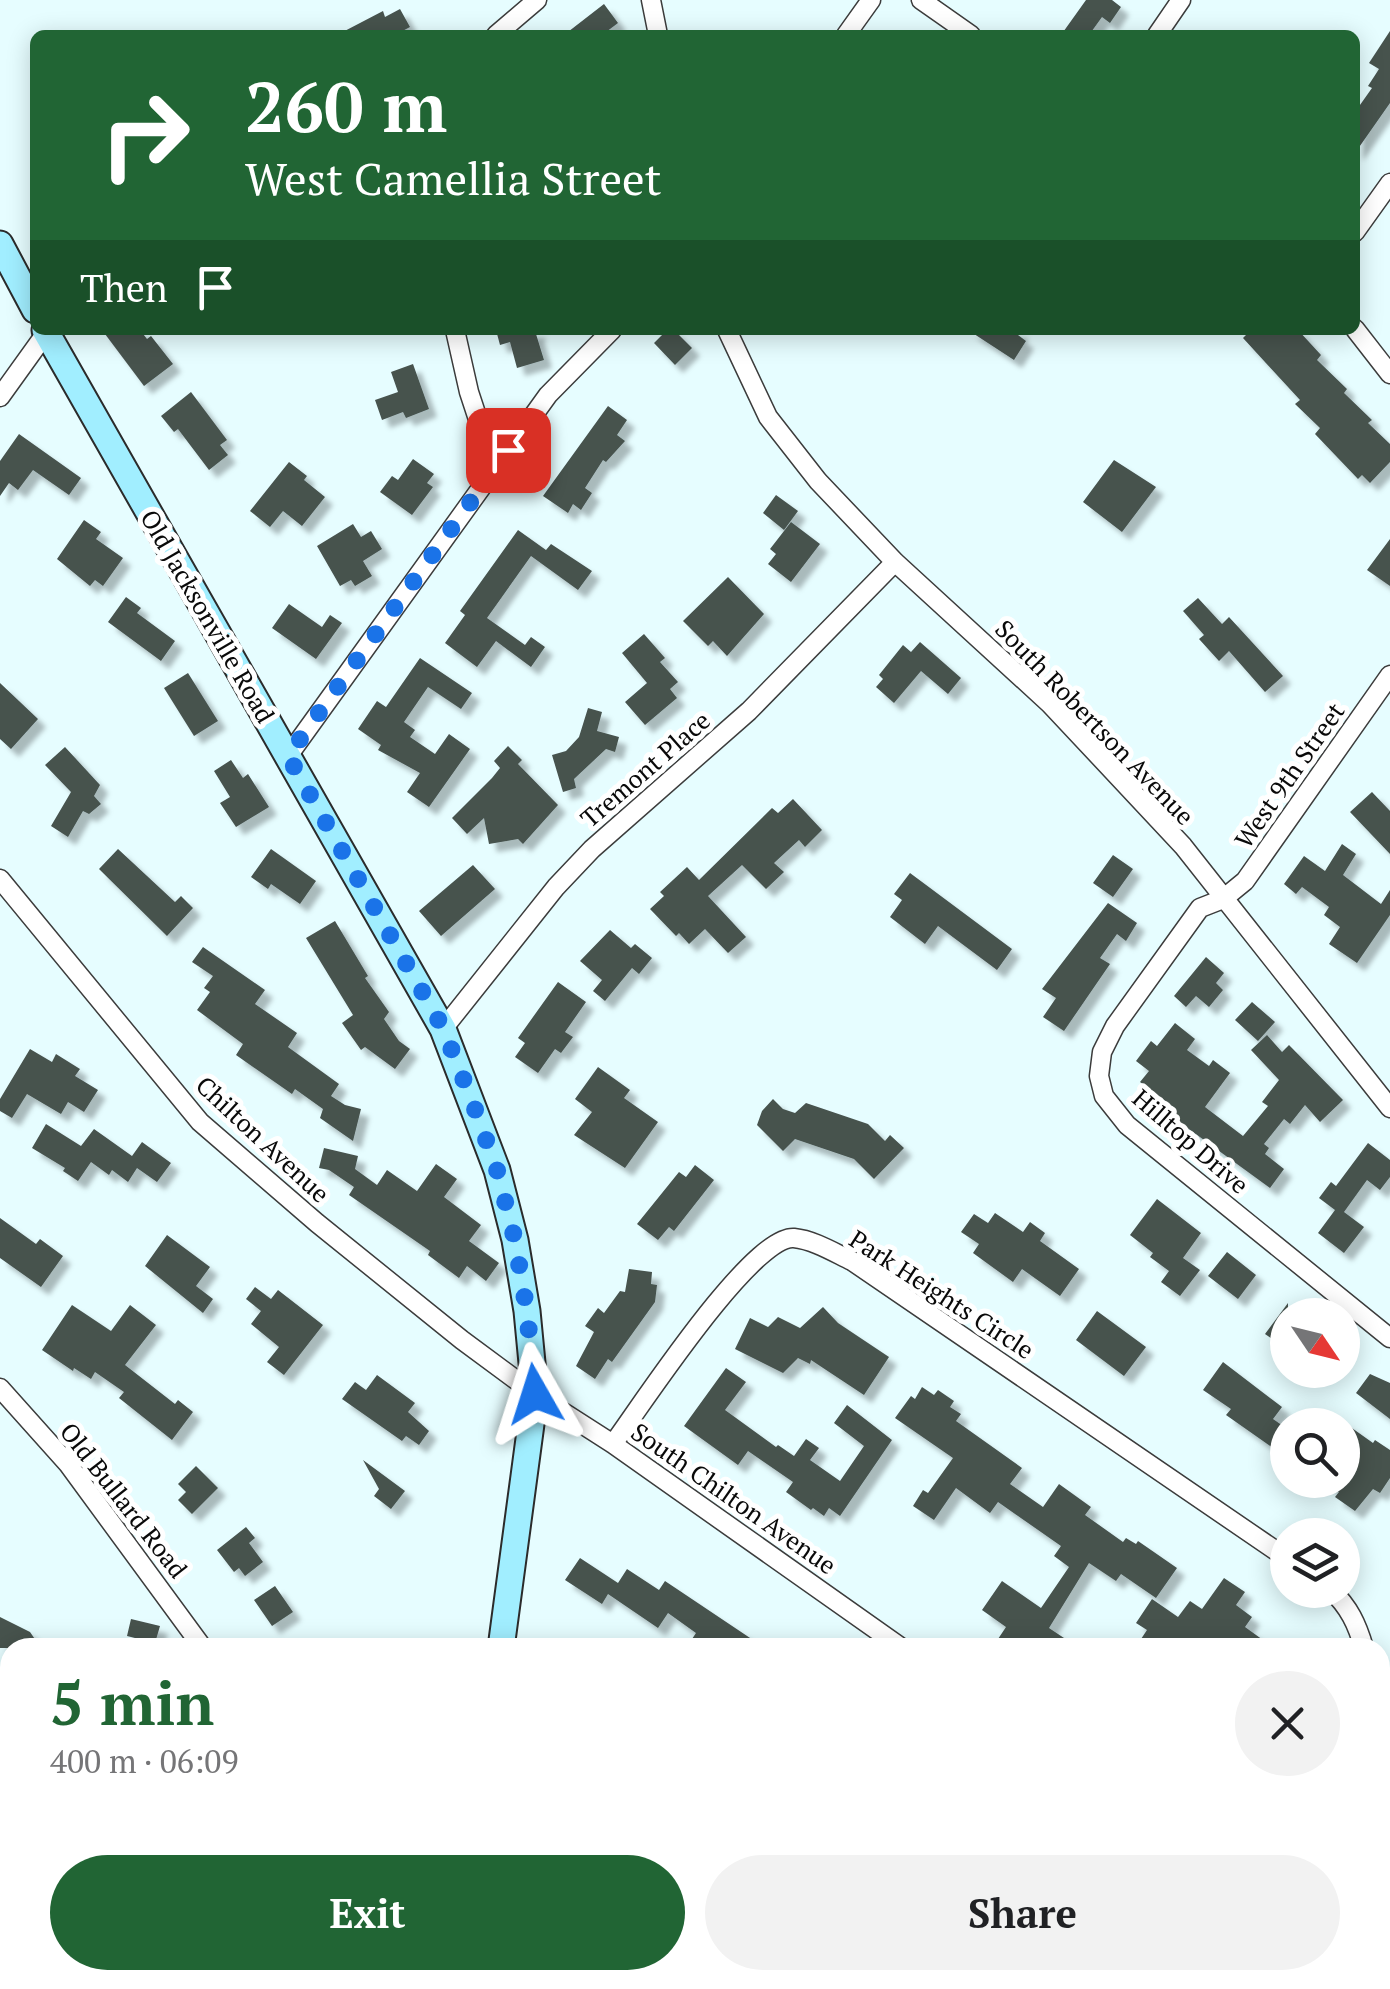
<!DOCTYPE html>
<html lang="en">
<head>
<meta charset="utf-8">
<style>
	body { margin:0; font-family:"PT Serif",serif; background:#f2f2f2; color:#202124; height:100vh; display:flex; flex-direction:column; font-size:38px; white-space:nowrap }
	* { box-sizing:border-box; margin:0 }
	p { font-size:32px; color:#757577 }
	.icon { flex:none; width:55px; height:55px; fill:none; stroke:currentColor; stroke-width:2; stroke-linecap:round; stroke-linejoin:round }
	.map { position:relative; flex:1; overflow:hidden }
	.side { position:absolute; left:0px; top:1638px; width:1390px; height:352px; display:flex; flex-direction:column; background:#fff; border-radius:30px 30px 0 0; box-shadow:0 5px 25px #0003 }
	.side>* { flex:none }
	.guide { position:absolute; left:30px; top:30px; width:1330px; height:305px; border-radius:15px; box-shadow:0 5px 25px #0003; background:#216534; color:#fff; overflow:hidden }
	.needle { width:65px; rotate:125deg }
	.fabs { position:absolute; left:1270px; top:1298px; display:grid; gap:20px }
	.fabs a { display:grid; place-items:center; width:90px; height:90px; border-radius:50%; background:#fff; box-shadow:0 5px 25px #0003; font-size:50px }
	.pin { position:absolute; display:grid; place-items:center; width:85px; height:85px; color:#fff; margin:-42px; border-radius:20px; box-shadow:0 5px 15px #0006 }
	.me { position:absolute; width:110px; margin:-55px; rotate:354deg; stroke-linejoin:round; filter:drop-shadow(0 0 8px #0008) }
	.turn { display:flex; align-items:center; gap:35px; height:210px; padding:0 50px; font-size:45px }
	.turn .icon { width:130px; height:130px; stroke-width:2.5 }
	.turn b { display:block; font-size:70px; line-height:85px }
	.then { display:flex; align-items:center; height:95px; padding:0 50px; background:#0003; gap:20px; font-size:38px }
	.round { display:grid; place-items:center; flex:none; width:105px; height:105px; border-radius:52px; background:#f2f2f2 }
	.head { display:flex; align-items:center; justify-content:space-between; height:170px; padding:0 50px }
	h1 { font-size:60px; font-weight:800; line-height:75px; color:#216534 }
	.action { display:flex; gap:20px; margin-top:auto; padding:20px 50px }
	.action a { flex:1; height:115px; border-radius:60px; background:#216534; color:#fff; font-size:40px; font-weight:800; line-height:115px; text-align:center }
	.action a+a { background:#f2f2f2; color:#202124 }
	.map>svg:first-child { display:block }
	.building { fill:#46524e; filter:url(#shadow) }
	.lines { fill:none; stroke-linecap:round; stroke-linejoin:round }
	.street-casing { stroke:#3c3c3c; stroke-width:21 }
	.secondary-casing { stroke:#2b2b2b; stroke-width:29 }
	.street { stroke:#fff; stroke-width:18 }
	.secondary { stroke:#a1eeff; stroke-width:25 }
	.route { stroke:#1a73e8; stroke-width:18; stroke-dasharray:0 32.4 }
	.labels { text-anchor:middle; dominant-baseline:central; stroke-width:10; stroke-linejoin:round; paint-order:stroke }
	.street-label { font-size:25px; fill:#090909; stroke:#fff }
</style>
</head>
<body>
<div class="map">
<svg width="1390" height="1989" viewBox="0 0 1390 1989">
	<defs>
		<filter id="shadow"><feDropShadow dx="8" dy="8" stdDeviation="2.5" flood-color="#0004"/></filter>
	</defs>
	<rect width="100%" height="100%" fill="#e6fdff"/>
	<path class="building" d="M1086,0H1112L1121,7L1110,23L1102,17L1089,35H1061Z
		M604,4L618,23L602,35H564Z
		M400,9L410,27L395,35H337L383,11L385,17Z
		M1390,31V103L1355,153V112L1372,88L1368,86L1379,69L1369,63Z
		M102,330H140L147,339L151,336L173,364L144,386Z
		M496,330H539L536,334L544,360L517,368L510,342L500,345Z
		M667,330H674L692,348L675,365L654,343Z
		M968,330H1021L1018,335L1026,341L1014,360Z
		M1251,330H1298L1321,355L1317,360L1347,389L1344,393L1372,420L1368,423L1390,444V462L1370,483L1362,475L1358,479L1315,434L1320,428L1295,404L1300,400L1243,338Z
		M413,364L429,409L406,418L403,412L382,420L375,400L398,392L391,372Z
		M191,392L227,440L220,445L228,455L209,470L178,429L174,432L161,416Z
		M608,406L627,420L617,435L625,441L606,462L603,460L585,488L592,493L581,510L573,504L568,513L543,496Z
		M19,434L81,478L69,495L33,470L18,490L9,483L0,496V461Z
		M413,459L434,474L427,483L433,487L412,515L380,492L392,476L398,480Z
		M1114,460L1156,487L1122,532L1083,502Z
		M289,462L307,476L304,480L325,497L302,526L283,511L270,527L250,511Z
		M776,495L798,511L784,530L763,513Z
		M84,520L101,532L96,539L123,558L103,586L95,580L90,586L57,559Z
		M791,522L820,544L791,582L768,564L776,554L770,549Z
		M353,524L361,537L371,531L382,549L363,561L372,576L355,586L351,580L340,586L317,546Z
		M518,530L546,550L551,544L592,571L578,590L531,556L487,618L525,645L531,637L545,647L531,667L496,641L477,667L445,643L465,615L460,611Z
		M1390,539V586L1367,570Z
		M728,577L764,614L727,656L713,641L708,646L683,621Z
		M126,597L141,608L137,613L175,641L161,661L108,622Z
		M1198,598L1222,624L1229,617L1283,676L1265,692L1229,651L1219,661L1199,639L1204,635L1183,611Z
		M289,604L322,627L330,615L342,623L316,659L272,628Z
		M644,634L665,658L660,662L678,682L670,689L677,698L645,725L625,702L647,683L622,653Z
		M920,642L961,678L948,694L921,671L894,703L876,687L883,679L879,675L903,645L911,652Z
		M420,658L472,693L461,709L428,687L404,722L415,730L410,737L435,754L449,734L470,749L429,807L407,792L420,773L378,750L381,745L358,729L377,701L386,707Z
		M188,673L218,721L194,736L164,688Z
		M0,683L38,719L11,749L0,739Z
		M588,708L602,712L597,731L619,737L615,752L606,749L574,779L576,788L563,792L552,755L566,751L579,737Z
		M508,746L522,760L518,764L558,805L523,844L518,839L489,844L484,818L467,834L452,818L492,778L500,768L494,761Z
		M65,747L100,785L94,796L101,804L89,814L83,811L68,837L51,826L71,792L45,765Z
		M231,760L243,778L248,774L269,807L236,827L220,803L230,797L214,771Z
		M1372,792L1390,811V854L1350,812Z
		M793,799L822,830L805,847L799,840L774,863L784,872L766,889L742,865L708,896L746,937L728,953L705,929L689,944L679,933L676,936L650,909L664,896L660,892L687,867L699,880L772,808L778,813Z
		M1342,844L1356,854L1343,875L1381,904L1390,890V915L1357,963L1329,944L1340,927L1324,915L1329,907L1302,887L1296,894L1284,884L1304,856L1325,871Z
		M118,849L175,902L181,896L193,908L167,936L99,869Z
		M271,849L316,881L300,904L271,884L268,889L251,877Z
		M1113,855L1133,869L1113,897L1093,883Z
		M473,865L495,889L441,936L419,911Z
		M910,873L1012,949L997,970L938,926L925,944L890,917L902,900L894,894Z
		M1108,903L1137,923L1126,941L1117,934L1100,958L1110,964L1064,1031L1043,1017L1056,998L1042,989Z
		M335,921L368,976L365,978L389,1012L384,1019L399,1041L410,1049L395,1069L365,1047L361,1050L342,1023L353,1015L306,938Z
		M610,930L631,948L635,944L652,958L639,974L632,968L605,1001L593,991L602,980L580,961Z
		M203,947L265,990L255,1004L297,1033L288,1047L339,1084L331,1096L345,1105L361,1109L353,1141L320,1118L323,1109L295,1089L292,1094L236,1055L243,1044L197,1010L210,992L204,988L213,976L192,962Z
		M1206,957L1224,973L1216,983L1223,990L1209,1007L1196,996L1186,1007L1174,996Z
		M558,982L586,1002L565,1032L573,1037L561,1053L555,1049L538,1073L515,1057L525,1043L518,1038Z
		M1252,1002L1275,1022L1258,1041L1235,1020Z
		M1175,1023L1195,1039L1187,1050L1209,1066L1213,1060L1230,1073L1205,1107L1243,1136L1268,1106L1262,1102L1279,1080L1251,1050L1267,1035L1282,1052L1289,1045L1343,1100L1320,1122L1305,1105L1290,1124L1284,1119L1264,1144L1269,1148L1265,1154L1284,1169L1270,1188L1171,1116L1176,1109L1140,1082L1149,1071L1136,1061L1151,1041L1157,1046Z
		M30,1049L52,1062L56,1054L80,1069L75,1076L98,1090L84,1112L68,1102L61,1114L27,1094L12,1118L0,1111V1099Z
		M598,1067L630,1090L624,1098L658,1122L625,1168L574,1135L592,1112L575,1099Z
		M773,1099L783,1109L795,1113L806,1103L868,1124L885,1141L890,1135L904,1148L874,1179L854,1159L795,1139L783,1151L757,1125L762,1111Z
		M46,1124L81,1146L94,1129L132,1156L142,1142L171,1163L157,1182L137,1168L128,1182L112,1170L109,1175L91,1162L78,1181L63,1171L65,1168L32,1148Z
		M1368,1143L1390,1160V1177L1380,1190L1367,1180L1344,1212L1364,1227L1344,1253L1318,1233L1335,1210L1319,1198L1331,1182L1336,1186Z
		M324,1148L358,1156L355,1169L377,1185L387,1170L417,1191L436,1164L457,1179L444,1197L481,1225L469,1241L499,1263L486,1281L467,1266L459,1278L428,1255L430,1251L349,1195L354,1187L329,1170L319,1168Z
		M695,1165L714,1180L674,1231L669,1227L658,1240L637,1224L679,1172L686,1177Z
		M1157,1199L1201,1233L1183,1258L1200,1270L1180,1296L1161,1282L1169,1271L1150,1257L1153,1253L1130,1235Z
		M995,1213L1023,1232L1030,1222L1045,1233L1040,1241L1079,1269L1060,1296L1022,1269L1013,1282L973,1253L979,1244L961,1232L974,1214L988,1223Z
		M0,1218L36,1244L40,1239L63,1256L41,1287L0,1258Z
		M167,1235L210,1267L196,1286L213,1299L203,1313L145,1266Z
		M1227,1252L1256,1275L1238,1299L1208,1276Z
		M629,1269L652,1272L651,1284L657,1285L655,1302L612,1362L608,1359L595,1379L576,1366L594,1332L585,1326L598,1308L604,1313L620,1291L625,1292Z
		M255,1287L271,1299L278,1290L323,1325L284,1375L267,1362L279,1347L251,1324L261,1311L246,1299Z
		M1288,1303V1350L1265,1334Z
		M72,1305L111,1331L130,1305L156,1325L125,1365L175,1404L178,1400L193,1412L172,1440L119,1398L124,1392L95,1372L91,1379L74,1368L73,1371L42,1350Z
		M823,1307L838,1323L889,1357L864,1395L811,1360L810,1364L798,1358L783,1373L735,1349L750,1318L768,1327L778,1317L800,1328Z
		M1097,1311L1146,1347L1124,1376L1076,1340Z
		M1223,1362L1282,1407L1273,1419L1286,1428L1273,1448L1226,1415L1231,1409L1203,1390Z
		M726,1368L746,1382L725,1410L776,1447L778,1445L794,1456L806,1439L819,1448L810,1460L840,1481L864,1446L834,1423L847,1405L892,1440L840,1516L829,1508L824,1516L813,1508L811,1510L786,1492L793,1482L748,1451L738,1465L684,1426Z
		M1370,1374L1390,1383V1419L1356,1393Z
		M377,1375L415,1403L408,1412L429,1431L419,1445L406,1436L402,1441L342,1399L355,1382L366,1390Z
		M922,1387L934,1395L938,1390L954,1401L950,1407L961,1414L956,1421L1022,1468L1010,1484L1043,1507L1059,1484L1091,1507L1085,1515L1123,1542L1126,1538L1136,1544L1138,1541L1177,1568L1156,1598L1121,1574L1116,1581L1089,1563L1049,1628L1064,1638L1057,1648H1005L996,1642L1006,1627L982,1610L1002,1581L1041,1608L1069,1567L1054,1556L1061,1546L998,1502L990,1513L956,1488L934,1520L913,1506L923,1490L928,1493L953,1458L895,1418L911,1396L915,1399Z
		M1342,1421L1373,1443L1375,1440L1390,1450V1478L1380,1493L1373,1489L1355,1511L1335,1497L1339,1492L1321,1480H1342Z
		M363,1460L405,1491L391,1509L374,1496L379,1489Z
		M196,1466L218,1488L192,1514L178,1500L186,1492L178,1484Z
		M246,1527L255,1538L249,1543L263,1562L245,1576L239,1568L234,1572L217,1550Z
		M580,1558L618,1583L627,1569L659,1590L665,1581L765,1648H686L696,1633L668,1613L658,1628L608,1594L602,1604L565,1580Z
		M1224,1578L1245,1592L1236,1605L1252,1617L1245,1627L1274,1648H1135L1147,1630L1136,1623L1152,1599L1178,1617L1190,1601L1202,1609Z
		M275,1586L293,1612L272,1626L254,1600Z
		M0,1617L30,1632L41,1648H0Z
		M131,1619L160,1626L155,1643L127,1636Z"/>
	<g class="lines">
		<defs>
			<path id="street" d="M651,0L658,35
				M921,0L971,35
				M496,35L537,0
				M846,35L871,0
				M1157,35L1181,0
				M1355,232L1390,183
				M1355,329L1390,374
				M455,330L469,392L494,468
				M727,330L768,417L818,481L895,562L1050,704L1183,846L1390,1108
				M0,397L46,333
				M1390,675L1245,881L1223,899L1200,908L1115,1026L1102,1052L1099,1076L1104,1096L1127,1125L1390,1338
				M288,756L548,395L612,330
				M0,879L200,1122L317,1223L462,1340L535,1394L613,1444L902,1648
				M443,1029L556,887L592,849L749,711L895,562
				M0,1388L68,1464L203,1648
				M613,1444C641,1406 752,1235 794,1238C814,1240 835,1253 852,1261L1288,1559
				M1331,1590C1349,1607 1357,1624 1364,1648
				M504,1980L517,1989
				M1377,1980L1390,1989
				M438,1989L444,1980
				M800,1989L807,1980
				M1154,1989L1160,1980"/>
			<path id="secondary" d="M0,244L35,310
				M45,330L443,1029L497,1170L515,1240L527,1311L535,1394L501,1648
				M454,1989L456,1980"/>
		</defs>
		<use href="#street" class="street-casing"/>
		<use href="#secondary" class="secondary-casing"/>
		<use href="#street" class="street"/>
		<use href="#secondary" class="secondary"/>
	</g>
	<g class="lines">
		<path class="route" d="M508,450L288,756L443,1028L472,1101L497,1170L515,1240L527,1312L535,1394"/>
	</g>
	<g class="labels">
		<g class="street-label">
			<text transform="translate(208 616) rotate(60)">Old Jacksonville Road</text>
			<text transform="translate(1095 722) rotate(46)">South Robertson Avenue</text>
			<text transform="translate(645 769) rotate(-41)">Tremont Place</text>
			<text transform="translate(1289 775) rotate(-55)">West 9th Street</text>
			<text transform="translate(263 1139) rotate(43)">Chilton Avenue</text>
			<text transform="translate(1191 1141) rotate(41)">Hilltop Drive</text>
			<text transform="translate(942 1294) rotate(33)">Park Heights Circle</text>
			<text transform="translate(734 1498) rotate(35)">South Chilton Avenue</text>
			<text transform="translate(124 1500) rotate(52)">Old Bullard Road</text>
		</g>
	</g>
</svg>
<div class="fabs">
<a><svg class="needle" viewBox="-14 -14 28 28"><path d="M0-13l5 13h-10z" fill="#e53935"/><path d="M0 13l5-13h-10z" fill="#757577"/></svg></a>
<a><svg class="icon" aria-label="search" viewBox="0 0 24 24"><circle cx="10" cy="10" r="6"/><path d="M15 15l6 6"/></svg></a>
<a><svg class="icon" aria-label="layers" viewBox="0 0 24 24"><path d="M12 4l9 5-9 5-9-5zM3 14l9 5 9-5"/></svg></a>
</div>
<div class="pin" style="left:508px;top:450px;background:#d93025"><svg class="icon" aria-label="arrive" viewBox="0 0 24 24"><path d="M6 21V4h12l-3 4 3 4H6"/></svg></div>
<svg class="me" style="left:535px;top:1394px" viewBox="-20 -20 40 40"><path d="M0-17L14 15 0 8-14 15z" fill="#1a73e8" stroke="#fff" stroke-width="4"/></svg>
<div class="guide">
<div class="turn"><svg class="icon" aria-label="right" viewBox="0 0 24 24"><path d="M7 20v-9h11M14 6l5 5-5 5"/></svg><div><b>260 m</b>West Camellia Street</div></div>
<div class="then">Then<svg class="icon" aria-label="arrive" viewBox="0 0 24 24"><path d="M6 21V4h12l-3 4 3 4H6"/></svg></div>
</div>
<section class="side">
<div class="head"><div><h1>5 min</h1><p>400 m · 06:09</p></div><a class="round"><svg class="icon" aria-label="close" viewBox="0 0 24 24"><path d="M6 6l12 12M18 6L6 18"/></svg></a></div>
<div class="action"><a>Exit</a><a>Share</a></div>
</section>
</div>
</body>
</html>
